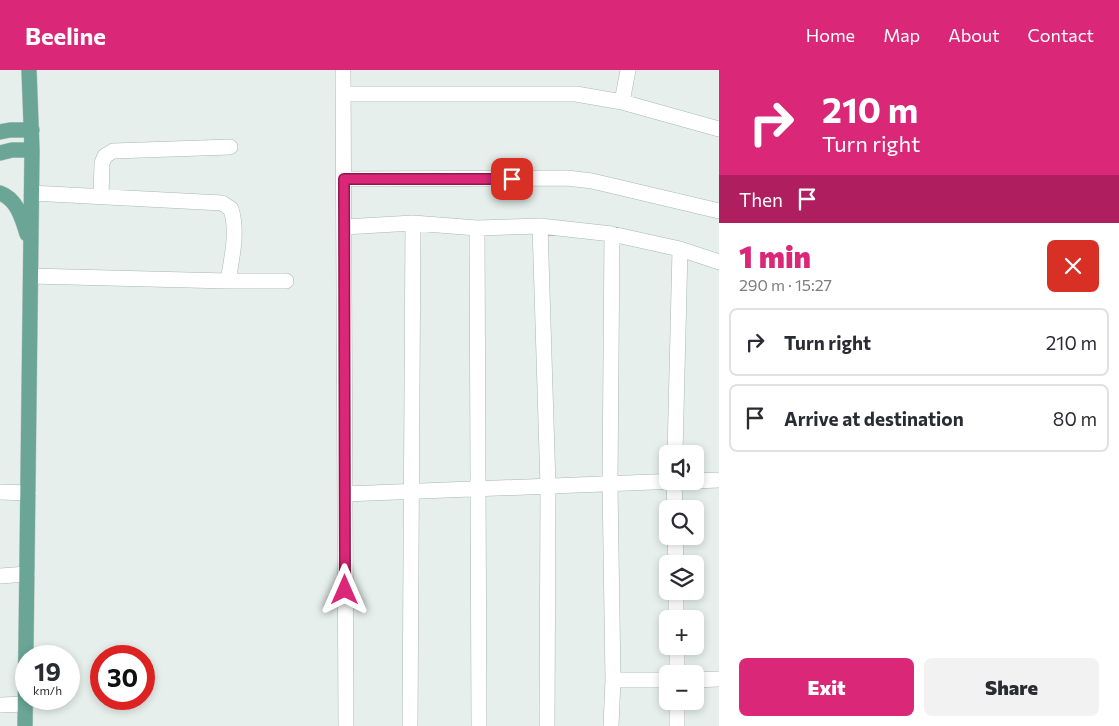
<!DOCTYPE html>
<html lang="en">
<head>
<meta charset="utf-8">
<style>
	body { margin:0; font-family:Commissioner,sans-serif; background:#f2f2f3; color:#2b2b33; height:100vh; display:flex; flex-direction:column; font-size:19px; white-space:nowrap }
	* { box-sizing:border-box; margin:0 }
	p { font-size:16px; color:#7c7c81 }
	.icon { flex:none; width:28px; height:28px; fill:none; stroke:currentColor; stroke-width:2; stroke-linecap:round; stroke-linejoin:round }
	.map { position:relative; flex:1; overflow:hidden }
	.details { display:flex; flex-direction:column; background:#fff; width:400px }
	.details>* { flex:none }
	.top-card { background:#db2777; color:#fff; overflow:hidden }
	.buttons { position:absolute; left:659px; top:375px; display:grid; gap:10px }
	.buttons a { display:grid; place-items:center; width:45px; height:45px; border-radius:8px; background:#fff; box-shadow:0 2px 8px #0003; font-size:25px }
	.speed { position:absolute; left:15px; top:575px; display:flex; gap:10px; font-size:25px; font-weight:700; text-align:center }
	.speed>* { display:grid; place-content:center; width:65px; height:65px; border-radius:50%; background:#fff; box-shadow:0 2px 8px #0003; line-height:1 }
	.speed small { font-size:12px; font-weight:400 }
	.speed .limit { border:8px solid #d22; background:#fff; color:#111 }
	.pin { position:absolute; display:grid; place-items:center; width:42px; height:42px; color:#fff; margin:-21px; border-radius:10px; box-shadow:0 2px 8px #0006 }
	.me { position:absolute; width:55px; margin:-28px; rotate:0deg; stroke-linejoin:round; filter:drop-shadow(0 0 4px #0008) }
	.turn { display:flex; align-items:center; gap:18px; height:105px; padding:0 20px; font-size:22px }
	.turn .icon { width:65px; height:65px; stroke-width:2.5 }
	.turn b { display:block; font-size:35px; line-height:42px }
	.then { display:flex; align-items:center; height:48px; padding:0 20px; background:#0003; gap:10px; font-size:19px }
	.round { display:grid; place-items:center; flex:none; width:52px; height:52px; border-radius:8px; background:#f2f2f3 }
	.head { display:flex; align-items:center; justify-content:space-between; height:85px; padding:0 20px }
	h1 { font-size:30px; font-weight:800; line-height:38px; color:#db2777 }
	.button { display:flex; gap:10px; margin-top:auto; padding:10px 20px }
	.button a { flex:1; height:58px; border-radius:8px; background:#db2777; color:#fff; font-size:20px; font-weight:800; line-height:58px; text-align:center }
	.button a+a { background:#f2f2f3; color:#2b2b33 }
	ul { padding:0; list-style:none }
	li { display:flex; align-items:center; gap:15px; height:68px; margin:0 10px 8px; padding:0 10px; border:2px solid #e1e1e2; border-radius:8px }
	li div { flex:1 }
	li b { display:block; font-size:19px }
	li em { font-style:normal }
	header { display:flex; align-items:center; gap:30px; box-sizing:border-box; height:70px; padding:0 25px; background:#db2777; color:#fff }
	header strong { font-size:24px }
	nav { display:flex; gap:28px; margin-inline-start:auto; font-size:18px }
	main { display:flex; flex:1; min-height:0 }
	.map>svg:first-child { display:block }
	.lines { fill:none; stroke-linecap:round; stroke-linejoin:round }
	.minor-casing { stroke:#a8b8b2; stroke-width:16 }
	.major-casing { stroke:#c2cac8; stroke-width:16 }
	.minor { stroke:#fff; stroke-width:15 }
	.major { stroke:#6aa596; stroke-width:15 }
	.route-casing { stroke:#8e194d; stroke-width:12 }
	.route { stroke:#db2777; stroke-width:9 }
</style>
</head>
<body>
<header>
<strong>Beeline</strong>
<nav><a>Home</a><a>Map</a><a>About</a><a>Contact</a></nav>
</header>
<main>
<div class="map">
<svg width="719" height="656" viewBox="0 0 719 656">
	<rect width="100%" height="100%" fill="#e6efeb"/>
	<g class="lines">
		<defs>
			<path id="minor" d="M343,0L346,656
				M343,24H576L622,32L719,59
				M622,32L628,0
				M344,109L567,108L592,111L719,141
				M31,123L222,133L231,139C238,162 232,187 228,211
				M101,127L102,93L105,86L113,81L230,77
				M540,156L548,416L547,656
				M344,157L413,153L477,158L540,156L612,164L680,179L719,192
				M477,158L479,656
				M31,206L228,211H286
				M675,384L680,179
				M674,411L675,439
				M695,411L719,410
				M0,422L28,423
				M345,424L678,411
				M675,466L676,494
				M0,506L27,504
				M676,521V549
				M677,576V604
				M613,610H668
				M695,610L719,609
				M677,631V656
				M0,635L26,634
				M410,656L413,153
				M611,656L613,610L610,414L612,164"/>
			<path id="major" d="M0,62L10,60H32
				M0,83L12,80H32
				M0,123C17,129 22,148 27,164
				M25,656L32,80L29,0"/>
		</defs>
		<use href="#minor" class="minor-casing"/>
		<use href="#major" class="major-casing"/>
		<use href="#minor" class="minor"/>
		<use href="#major" class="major"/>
	</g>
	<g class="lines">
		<defs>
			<path id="route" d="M345,520L344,109H512"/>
		</defs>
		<use href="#route" class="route-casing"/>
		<use href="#route" class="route"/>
	</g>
</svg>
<div class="buttons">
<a><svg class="icon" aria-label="sound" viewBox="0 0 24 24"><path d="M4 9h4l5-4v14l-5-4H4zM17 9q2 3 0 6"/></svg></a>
<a><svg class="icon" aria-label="search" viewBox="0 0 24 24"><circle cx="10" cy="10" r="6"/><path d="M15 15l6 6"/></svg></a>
<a><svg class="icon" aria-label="layers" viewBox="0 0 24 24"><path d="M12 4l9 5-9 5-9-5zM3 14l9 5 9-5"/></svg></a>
<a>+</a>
<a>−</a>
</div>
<div class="speed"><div>19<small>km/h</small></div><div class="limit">30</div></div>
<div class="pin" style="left:512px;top:109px;background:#d93025"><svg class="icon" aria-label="arrive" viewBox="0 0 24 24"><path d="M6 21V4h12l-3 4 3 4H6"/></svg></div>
<svg class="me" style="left:345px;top:520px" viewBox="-20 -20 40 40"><path d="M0-17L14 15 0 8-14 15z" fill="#db2777" stroke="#fff" stroke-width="4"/></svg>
</div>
<section class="details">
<div class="top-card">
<div class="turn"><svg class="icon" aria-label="right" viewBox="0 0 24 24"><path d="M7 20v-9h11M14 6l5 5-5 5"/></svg><div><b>210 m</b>Turn right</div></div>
<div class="then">Then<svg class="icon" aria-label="arrive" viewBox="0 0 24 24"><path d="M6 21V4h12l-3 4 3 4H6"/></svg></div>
</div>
<div class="head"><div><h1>1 min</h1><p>290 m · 15:27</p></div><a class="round" style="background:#d93025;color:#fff"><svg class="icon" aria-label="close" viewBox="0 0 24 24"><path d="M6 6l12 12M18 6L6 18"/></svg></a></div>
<ul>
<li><svg class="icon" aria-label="right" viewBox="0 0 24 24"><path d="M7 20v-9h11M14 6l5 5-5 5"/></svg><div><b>Turn right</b></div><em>210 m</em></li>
<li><svg class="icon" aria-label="arrive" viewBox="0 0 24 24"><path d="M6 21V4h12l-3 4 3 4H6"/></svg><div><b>Arrive at destination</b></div><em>80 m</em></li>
</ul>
<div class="button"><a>Exit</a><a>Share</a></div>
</section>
</main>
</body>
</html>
